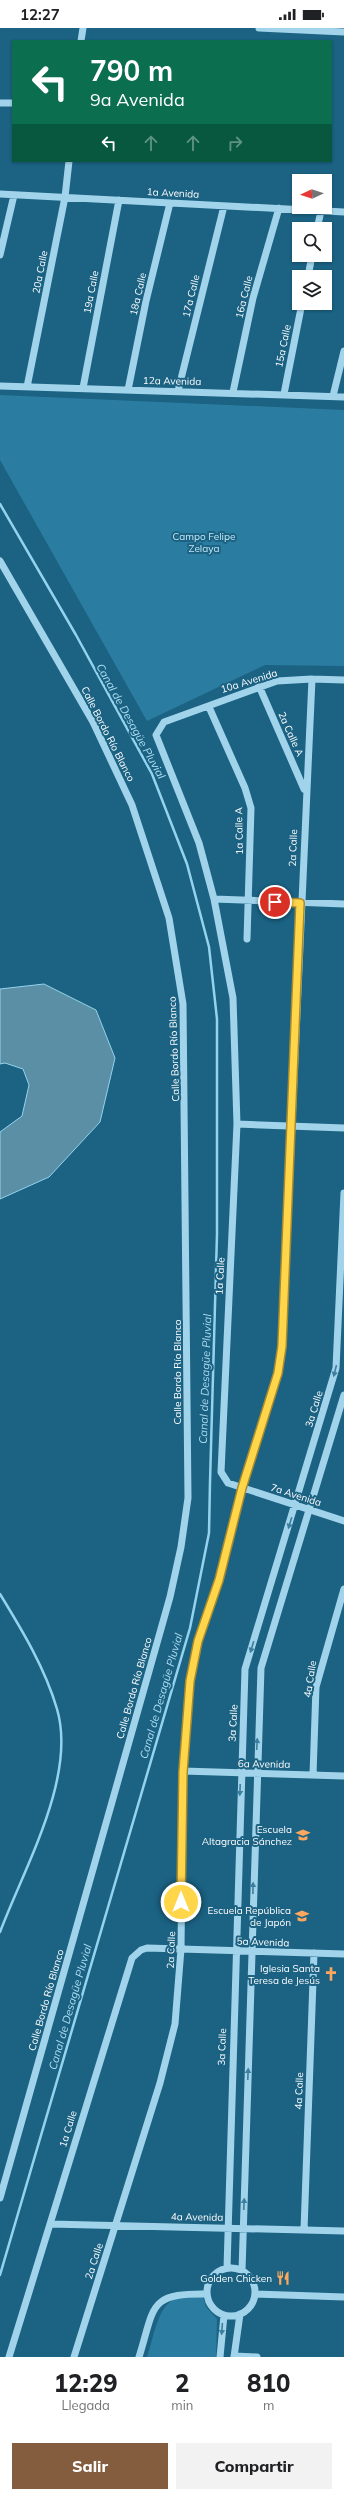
<!DOCTYPE html>
<html lang="es">
<head>
<meta charset="utf-8">
<style>
	body { margin:0; font-family:Mulish,sans-serif; background:#f2f2f2; color:#202124; height:100vh; display:flex; flex-direction:column; font-size:15px; white-space:nowrap }
	* { box-sizing:border-box; margin:0 }
	p { font-size:13px; color:#757577 }
	.icon { flex:none; width:22px; height:22px; fill:none; stroke:currentColor; stroke-width:2; stroke-linecap:round; stroke-linejoin:round }
	.map { position:relative; height:2329px; overflow:hidden }
	.panel { display:flex; flex-direction:column; background:#fff; flex:1 }
	.panel>* { flex:none }
	.guide { position:absolute; left:12px; top:12px; width:320px; height:122px; border-radius:0px; box-shadow:0 1px 3px #0004; background:#0b6e4f; color:#fff; overflow:hidden }
	.needle { width:26px; rotate:266deg }
	.fabs { position:absolute; left:292px; top:146px; display:grid; gap:8px }
	.fabs a { display:grid; place-items:center; width:40px; height:40px; border-radius:0px; background:#fff; box-shadow:0 1px 3px #0004; font-size:20px }
	.pin { position:absolute; display:grid; place-items:center; width:34px; height:34px; color:#fff; margin:-17px; border:2px solid #fff; border-radius:50%; box-shadow:0 1px 4px #0007 }
	.me { position:absolute; width:44px; margin:-22px; rotate:0deg; stroke-linejoin:round; filter:drop-shadow(0 0 3px #0008) }
	.turn { display:flex; align-items:center; gap:14px; height:84px; padding:0 12px; font-size:18px }
	.turn .icon { width:52px; height:52px; stroke-width:2.5 }
	.turn b { display:block; font-size:28px; line-height:34px }
	.lanes { display:flex; align-items:center; height:38px; padding:0 12px; background:#0003; justify-content:center; gap:20px; direction:ltr }
	.lanes .off { opacity:.35 }
	.eta { display:flex; justify-content:space-evenly; align-items:center; height:68px; text-align:center }
	.eta b { font-size:24px; font-weight:800; line-height:28px }
	.primary-button { display:flex; gap:8px; margin-top:auto; padding:8px 12px }
	.primary-button a { flex:1; height:46px; border-radius:0px; background:#835d3e; color:#fff; font-size:16px; font-weight:800; line-height:46px; text-align:center }
	.primary-button a+a { background:#f2f2f2; color:#202124 }
	.status { display:flex; justify-content:space-between; align-items:center; height:28px; padding:0 20px; background:#fff; direction:ltr }
	.status svg { height:11px; fill:currentColor }
	.map>svg:first-child { display:block }
	.green { fill:#2a7da0 }
	.water { fill:#5b8fa6; stroke:#94d3ed }
	.lines { fill:none; stroke-linecap:round; stroke-linejoin:round }
	.stream { stroke:#94d3ed; stroke-width:2.5 }
	.minor { stroke:#a1d4eb; stroke-width:7 }
	.oneway { fill:#3c7e9d }
	.route-casing { stroke:#a68a30; stroke-width:10 }
	.route { stroke:#ffd54a; stroke-width:7 }
	.labels { text-anchor:middle; dominant-baseline:central; stroke-width:4; stroke-linejoin:round; paint-order:stroke }
	.street-label { font-size:10px; fill:#fff; stroke:#1b6283 }
	.park-label { font-size:10px; fill:#c5e9f8; stroke:#1b6283 }
	.poi-label { font-size:10px; fill:#fff; stroke:#1b6283; text-anchor:end }
	.water-label { font-size:11px; font-style:italic; fill:#acddf2; stroke:#1b6283 }
</style>
</head>
<body>
<div class="status"><b>12:27</b><svg viewBox="0 0 49 12"><path d="M0 12V9h3v3zM5 12V6h3v6zM10 12V3h3v9zM15 12V0h3v12zM26 1h20v11H26zM47 4h2v5h-2z"/></svg></div>
<div class="map">
<svg width="344" height="2329" viewBox="0 0 344 2329">
	<rect width="100%" height="100%" fill="#1b6283"/>
	<path class="green" d="M0,367L344,382V638L265,637L147,693L0,432Z
		M179,2269H203L206,2279L217,2291L216,2329H147C154,2310 157,2275 179,2269Z"/>
	<path class="water" d="M44,956L96,982L115,1030L100,1094L49,1149L0,1171V1104L22,1088L29,1057L23,1041L5,1035L0,1036V961Z"/>
	<g class="lines">
		<path class="stream" d="M0,476L76,607L152,746L187,836L209,919L217,991V1206L210,1454L209,1505L190,1600L0,2247
			M0,1566C22,1602 45,1640 57,1681C77,1749 24,1840 0,1904"/>
		<path class="minor" d="M259,0L344,4
			M81,13L83,0
			M0,75H13
			M0,166L344,184
			M317,201L321,183
			M0,227L14,167
			M308,249L312,227
			M0,358L344,369
			M27,359L65,169L69,133
			M83,360L119,172
			M128,362L146,273L170,175
			M178,363L224,178
			M233,364L253,270L279,180
			M284,366L302,275
			M333,368L344,323
			M0,533L93,694L132,777L169,890L183,976L188,1470L181,1519L170,1569L0,2170
			M344,652L312,651L277,653L164,694L156,707L199,815L214,871L233,970L237,1096L221,1444L228,1455L344,1493
			M259,658L304,761
			M209,679L245,760L251,780L247,911
			M214,871L344,876
			M237,1096L344,1100
			M183,1743L344,1748
			M313,1747L316,1659L344,1561
			M50,2196L344,2203
			M304,2202L314,1925
			M227,2240L245,1641L336,1340L344,1165
			M207 2264a24 24 0 1 1 48 0a24 24 0 1 1-48 0Z
			M242,2243L261,1640L344,1367
			M255,2266L344,2269
			M234,2328L257,2329
			M9,2329L132,1930L141,1922L147,1920L344,1926
			M74,2329L160,2055L175,1996L181,1921L183,1743L190,1653L198,1613L219,1552L242,1460L277,1345L282,1318L312,651
			M139,2329C155,2278 148,2265 207,2266
			M220,2329L224,2287
			M234,2329L240,2286"/>
	</g>
	<defs><path id="oneway-solid" d="M-6-.8H1V-3.2L6.5 0L1 3.2V.8H-6Z"/></defs>
	<g class="oneway">
		<use href="#oneway-solid" transform="translate(335 1343) rotate(104)"/>
		<use href="#oneway-solid" transform="translate(290 1495) rotate(107)"/>
		<use href="#oneway-solid" transform="translate(252 1619) rotate(107)"/>
		<use href="#oneway-solid" transform="translate(257 1716) rotate(-87)"/>
		<use href="#oneway-solid" transform="translate(240 1762) rotate(92)"/>
		<use href="#oneway-solid" transform="translate(253 1860) rotate(-89)"/>
		<use href="#oneway-solid" transform="translate(248 2046) rotate(-88)"/>
		<use href="#oneway-solid" transform="translate(244 2176) rotate(-88)"/>
		<use href="#oneway-solid" transform="translate(222 2301) rotate(94)"/>
	</g>
	<g class="lines">
		<defs>
			<path id="route" d="M181,1874L183,1744L190,1653L198,1613L219,1552L242,1460L278,1345L282,1318L300,875L275,874"/>
		</defs>
		<use href="#route" class="route-casing"/>
		<use href="#route" class="route"/>
	</g>
	<defs>
		<symbol id="school-bare" viewBox="-9 -9 18 18"><path d="M0-5L7-2L0 1L-7-2ZM-4 1L0 2.5L4 1V4Q0 6-4 4Z" fill="#fca75d" stroke="#1b6283" stroke-width="2.5" paint-order="stroke"/></symbol>
		<symbol id="church-bare" viewBox="-9 -9 18 18"><path d="M-1.2-6h2.4v3.5h3.3v2.4h-3.3V6h-2.4V-.1h-3.3v-2.4h3.3Z" fill="#fca75d" stroke="#1b6283" stroke-width="2.5" paint-order="stroke"/></symbol>
		<symbol id="restaurant-bare" viewBox="-9 -9 18 18"><path d="M-5-6h1v4h1v-4h1v4h1v-4h1v5L-1.5 .5V6h-2V.5L-5-1ZM5-6V6H3V1.5H1.5Q1.5-4 5-6Z" fill="#fca75d" stroke="#1b6283" stroke-width="2.5" paint-order="stroke"/></symbol>
	</defs>
	<g fill-rule="evenodd">
		<use href="#school-bare" x="293" y="1797" width="20" height="20"/>
		<use href="#school-bare" x="292" y="1878" width="20" height="20"/>
		<use href="#church-bare" x="321" y="1936" width="20" height="20"/>
		<use href="#restaurant-bare" x="273" y="2240" width="20" height="20"/>
	</g>
	<g class="labels">
		<g class="street-label">
			<text transform="translate(173 165) rotate(3)">1a Avenida</text>
			<text transform="translate(40 244) rotate(-79)">20a Calle</text>
			<text transform="translate(91 264) rotate(-79)">19a Calle</text>
			<text transform="translate(138 266) rotate(-77)">18a Calle</text>
			<text transform="translate(191 268) rotate(-76)">17a Calle</text>
			<text transform="translate(244 269) rotate(-76)">16a Calle</text>
			<text transform="translate(283 318) rotate(-78)">15a Calle</text>
			<text transform="translate(172 353) rotate(1)">12a Avenida</text>
			<text transform="translate(249 653) rotate(-17)">10a Avenida</text>
			<text transform="translate(108 706) rotate(63)">Calle Bordo Río Blanco</text>
			<text transform="translate(291 706) rotate(66)">2a Calle A</text>
			<text transform="translate(239 803) rotate(-91)">1a Calle A</text>
			<text transform="translate(293 820) rotate(-88)">2a Calle</text>
			<text transform="translate(174 1021) rotate(-92)">Calle Bordo Río Blanco</text>
			<text transform="translate(220 1248) rotate(-87)">1a Calle</text>
			<text transform="translate(177 1344) rotate(-90)">Calle Bordo Río Blanco</text>
			<text transform="translate(314 1381) rotate(-73)">3a Calle</text>
			<text transform="translate(296 1467) rotate(18)">7a Avenida</text>
			<text transform="translate(310 1651) rotate(-81)">4a Calle</text>
			<text transform="translate(134 1660) rotate(-74)">Calle Bordo Río Blanco</text>
			<text transform="translate(233 1695) rotate(-87)">3a Calle</text>
			<text transform="translate(264 1736) rotate(1)">6a Avenida</text>
			<text transform="translate(263 1914) rotate(2)">5a Avenida</text>
			<text transform="translate(171 1922) rotate(-88)">2a Calle</text>
			<text transform="translate(46 1972) rotate(-74)">Calle Bordo Río Blanco</text>
			<text transform="translate(222 2019) rotate(-88)">3a Calle</text>
			<text transform="translate(299 2063) rotate(-88)">4a Calle</text>
			<text transform="translate(68 2101) rotate(-73)">1a Calle</text>
			<text transform="translate(197 2189) rotate(1)">4a Avenida</text>
			<text transform="translate(94 2233) rotate(-72)">2a Calle</text>
		</g>
		<g class="park-label">
			<text x="204" y="508">Campo Felipe<tspan x="204" dy="12">Zelaya</tspan></text>
		</g>
		<g class="poi-label">
			<text x="292" y="1801">Escuela<tspan x="292" dy="12">Altagracia Sánchez</tspan></text>
			<text x="291" y="1882">Escuela República<tspan x="291" dy="12">de Japón</tspan></text>
			<text x="320" y="1940">Iglesia Santa<tspan x="320" dy="12">Teresa de Jesús</tspan></text>
			<text x="272" y="2250">Golden Chicken</text>
		</g>
		<g class="water-label">
			<text transform="translate(131 693) rotate(61)">Canal de Desagüe Pluvial</text>
			<text transform="translate(205 1351) rotate(-88)">Canal de Desagüe Pluvial</text>
			<text transform="translate(161 1668) rotate(-74)">Canal de Desagüe Pluvial</text>
			<text transform="translate(70 1979) rotate(-74)">Canal de Desagüe Pluvial</text>
		</g>
	</g>
</svg>
<div class="fabs">
<a><svg class="needle" viewBox="-14 -14 28 28"><path d="M0-13l5 13h-10z" fill="#e53935"/><path d="M0 13l5-13h-10z" fill="#757577"/></svg></a>
<a><svg class="icon" aria-label="search" viewBox="0 0 24 24"><circle cx="10" cy="10" r="6"/><path d="M15 15l6 6"/></svg></a>
<a><svg class="icon" aria-label="layers" viewBox="0 0 24 24"><path d="M12 4l9 5-9 5-9-5zM3 14l9 5 9-5"/></svg></a>
</div>
<div class="pin" style="left:275px;top:874px;background:#d93025"><svg class="icon" aria-label="arrive" viewBox="0 0 24 24"><path d="M6 21V4h12l-3 4 3 4H6"/></svg></div>
<svg class="me" style="left:181px;top:1874px" viewBox="-20 -20 40 40"><circle r="17" fill="#ffd54a" stroke="#fff" stroke-width="3"/><path d="M0-11L8 9 0 5-8 9z" fill="#fff"/></svg>
<div class="guide">
<div class="turn"><svg class="icon" aria-label="left" viewBox="0 0 24 24"><path d="M17 20v-9H6M10 6l-5 5 5 5"/></svg><div><b>790 m</b>9a Avenida</div></div>
<div class="lanes"><svg class="icon" aria-label="left" viewBox="0 0 24 24"><path d="M17 20v-9H6M10 6l-5 5 5 5"/></svg><svg class="icon off" aria-label="ahead" viewBox="0 0 24 24"><path d="M12 20V5M6 11l6-6 6 6"/></svg><svg class="icon off" aria-label="ahead" viewBox="0 0 24 24"><path d="M12 20V5M6 11l6-6 6 6"/></svg><svg class="icon off" aria-label="right" viewBox="0 0 24 24"><path d="M7 20v-9h11M14 6l5 5-5 5"/></svg></div>
</div>
</div>
<section class="panel">
<div class="eta">
<div><b>12:29</b><p>Llegada</p></div>
<div><b>2</b><p>min</p></div>
<div><b>810</b><p>m</p></div>
</div>
<div class="primary-button"><a>Salir</a><a>Compartir</a></div>
</section>
</body>
</html>
